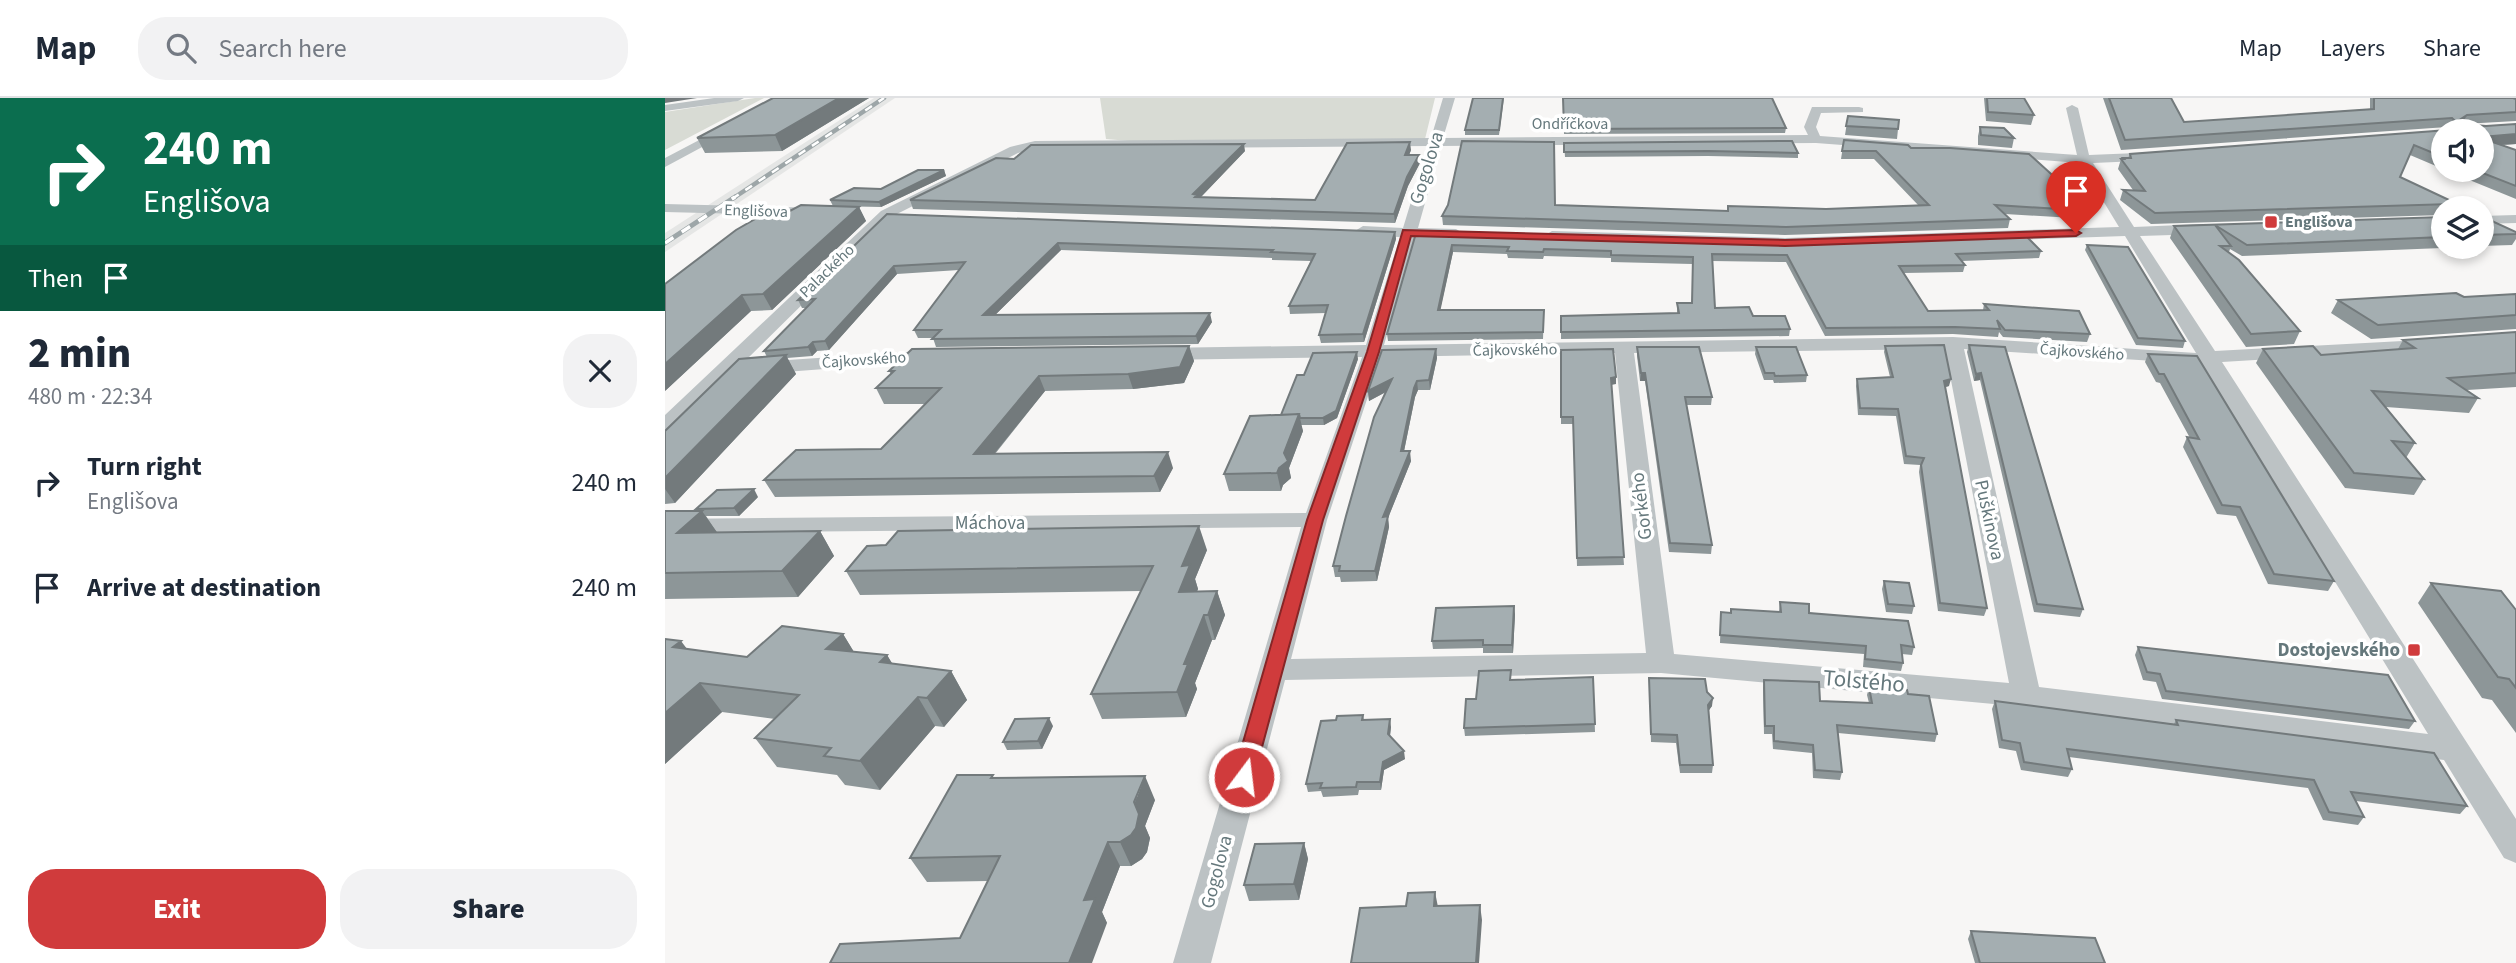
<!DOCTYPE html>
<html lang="en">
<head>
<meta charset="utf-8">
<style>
	body { margin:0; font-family:"Source Sans 3",sans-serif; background:#f2f2f3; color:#1f2937; height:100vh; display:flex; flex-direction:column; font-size:26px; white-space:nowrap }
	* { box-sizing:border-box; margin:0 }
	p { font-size:23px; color:#747a83 }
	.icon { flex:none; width:38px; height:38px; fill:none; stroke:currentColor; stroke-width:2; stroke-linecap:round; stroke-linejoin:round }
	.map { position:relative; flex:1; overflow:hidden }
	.drawer { display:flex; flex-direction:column; background:#fff; width:665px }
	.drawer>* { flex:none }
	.banner { background:#0b6e4f; color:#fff; overflow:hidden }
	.buttons { position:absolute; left:1766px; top:21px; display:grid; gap:14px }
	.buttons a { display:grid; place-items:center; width:63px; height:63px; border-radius:50%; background:#fff; box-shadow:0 4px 10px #0003; font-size:35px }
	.pin { position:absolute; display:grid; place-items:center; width:60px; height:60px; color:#fff; margin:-72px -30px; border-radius:50% 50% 50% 0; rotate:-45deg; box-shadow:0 0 7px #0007 }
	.pin .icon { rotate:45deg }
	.me { position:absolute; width:77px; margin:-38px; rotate:15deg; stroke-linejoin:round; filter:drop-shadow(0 0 5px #0008) }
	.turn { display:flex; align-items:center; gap:24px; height:147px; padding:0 28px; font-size:32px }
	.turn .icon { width:91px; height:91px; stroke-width:2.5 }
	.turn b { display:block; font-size:49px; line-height:60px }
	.then { display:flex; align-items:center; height:66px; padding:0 28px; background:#0003; gap:14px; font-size:26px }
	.round { display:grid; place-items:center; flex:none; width:74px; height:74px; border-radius:28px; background:#f2f2f3 }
	.overview { display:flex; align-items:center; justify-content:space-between; height:119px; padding:0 28px }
	h1 { font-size:42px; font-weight:800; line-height:52px }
	.primary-button { display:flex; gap:14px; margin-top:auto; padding:14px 28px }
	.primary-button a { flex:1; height:80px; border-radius:28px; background:#d03b3c; color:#fff; font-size:28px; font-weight:800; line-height:80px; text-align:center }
	.primary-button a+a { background:#f2f2f3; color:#1f2937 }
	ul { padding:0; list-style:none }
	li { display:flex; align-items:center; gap:21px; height:105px; padding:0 28px }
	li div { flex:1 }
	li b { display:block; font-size:26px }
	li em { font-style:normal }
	header { display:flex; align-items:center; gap:42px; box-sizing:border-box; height:98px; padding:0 35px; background:#fff; border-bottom:2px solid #e0e1e3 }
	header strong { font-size:33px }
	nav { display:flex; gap:38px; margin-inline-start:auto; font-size:24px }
	.search { width:490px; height:63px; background:#f2f2f3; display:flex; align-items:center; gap:18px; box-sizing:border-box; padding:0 24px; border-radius:28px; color:#747a83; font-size:26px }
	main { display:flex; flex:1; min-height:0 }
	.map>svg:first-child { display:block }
	.built { fill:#e5e6e5 }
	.green { fill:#d8dbd4 }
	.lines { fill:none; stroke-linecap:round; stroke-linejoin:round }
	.minor { fill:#bcc2c4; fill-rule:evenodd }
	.rail-far1-casing { stroke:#9da6a8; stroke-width:4.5 }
	.rail-casing { stroke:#9da6a8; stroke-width:5 }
	.rail-far1 { stroke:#fff; stroke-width:2.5; stroke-dasharray:8; stroke-linecap:butt }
	.rail { stroke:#fff; stroke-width:3.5; stroke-dasharray:10; stroke-linecap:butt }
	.wall { fill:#8d9698 }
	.shaded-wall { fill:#737a7c }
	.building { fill:#a4aeb1; stroke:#737a7c; stroke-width:2 }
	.route { fill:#d03b3c; stroke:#872627; stroke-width:2 }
	.poi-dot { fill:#d03b3c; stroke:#fff; stroke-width:2.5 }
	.labels { text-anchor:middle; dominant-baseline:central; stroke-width:7; stroke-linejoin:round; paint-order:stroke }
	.far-street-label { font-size:16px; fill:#65787c; stroke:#fff }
	.far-poi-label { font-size:16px; font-weight:bold; fill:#65787c; stroke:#fff; text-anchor:start }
	.street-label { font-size:19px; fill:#65787c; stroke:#fff }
	.poi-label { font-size:19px; font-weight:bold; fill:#65787c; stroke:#fff; text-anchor:end }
	.near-street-label { font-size:23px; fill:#65787c; stroke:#fff }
</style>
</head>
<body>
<header>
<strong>Map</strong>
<div class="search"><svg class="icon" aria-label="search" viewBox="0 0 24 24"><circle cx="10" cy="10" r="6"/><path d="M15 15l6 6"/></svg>Search here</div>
<nav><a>Map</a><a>Layers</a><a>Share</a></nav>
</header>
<main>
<section class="drawer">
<div class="banner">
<div class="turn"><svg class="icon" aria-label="right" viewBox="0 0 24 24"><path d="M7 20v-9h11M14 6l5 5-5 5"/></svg><div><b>240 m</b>Englišova</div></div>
<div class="then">Then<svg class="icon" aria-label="arrive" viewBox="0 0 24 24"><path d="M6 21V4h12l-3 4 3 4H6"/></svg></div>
</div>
<div class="overview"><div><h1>2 min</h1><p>480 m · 22:34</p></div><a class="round"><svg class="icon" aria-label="close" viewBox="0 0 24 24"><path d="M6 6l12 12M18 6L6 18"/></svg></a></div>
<ul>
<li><svg class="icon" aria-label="right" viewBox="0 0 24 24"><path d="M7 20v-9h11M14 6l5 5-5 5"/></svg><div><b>Turn right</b><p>Englišova</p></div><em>240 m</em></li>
<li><svg class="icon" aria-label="arrive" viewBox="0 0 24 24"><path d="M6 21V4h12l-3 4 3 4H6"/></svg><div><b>Arrive at destination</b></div><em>240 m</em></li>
</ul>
<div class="primary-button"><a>Exit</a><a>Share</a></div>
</section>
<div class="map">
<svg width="1851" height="865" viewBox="0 0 1851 865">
	<rect width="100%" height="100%" fill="#f7f6f5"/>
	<path class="built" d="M209,0H230L0,154V135Z"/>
	<path class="green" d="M90,0H99L0,52V14Z
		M435,0H770L760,41L476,44L441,41Z"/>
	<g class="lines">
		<path class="minor" d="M49,0H79L73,3L0,13V7Z
			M114,0H128L0,69V60Z
			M778,0H790L778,40L1143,37L1139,29L1147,9H1194L1198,10V14L1156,15L1151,29L1155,38L1412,57L1401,10L1407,7L1413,10L1424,57L1497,54L1503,58L1497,62L1428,65L1469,129L1539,126L1547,131L1539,136L1475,138L1550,253L1775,241L1777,245L1775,249L1768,251L1557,264L1851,721V765L1839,760L1779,662L1361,609L996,575L620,582L546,865H508L636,429L0,435V421L641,415L697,259L493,262L483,256L493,250L701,247L735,139L698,138L690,133L698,128L738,130L763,48L370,51L353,55L226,119L8,334L0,335V317L216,113L345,49L370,43L766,40ZM1151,45L1415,65L1454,129L1120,140L887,133L879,138L887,143L1120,150L1460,138L1531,255L1288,239L719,247L750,139L791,141L799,136L791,131L753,130L776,48ZM1280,251L1344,585L1009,556L969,255ZM1299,251L1537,266L1763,636L1374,589ZM950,255L981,555L626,561L662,422L716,259Z
			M0,106L154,110L161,114L154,118L0,114Z
			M1851,117V125L1816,126V118Z
			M271,252L281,258L278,262L94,276L84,270L94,264Z"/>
		<defs>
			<path id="rail-far1" d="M67,101L219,0"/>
			<path id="rail" d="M0,145L70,99"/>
		</defs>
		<use href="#rail-far1" class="rail-far1-casing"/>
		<use href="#rail" class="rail-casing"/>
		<use href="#rail-far1" class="rail-far1"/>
		<use href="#rail" class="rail"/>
	</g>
	<path class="wall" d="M108,0H204L117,53L40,55L32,40Z
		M808,0H839L834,37H800V32Z
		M898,0L1121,30L1120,35L899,36Z
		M1319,0H1359L1369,17L1366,27L1321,23Z
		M1438,0H1506L1519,24L1705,11V0L1851,1V23L1798,26L1821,28L1851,26V46L1837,47L1851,52V101L1780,72H1816L1778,33V71L1745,57L1735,79L1801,110H1778V117L1486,126L1455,102L1458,92H1468L1453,71L1456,61H1457L1458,60H1463L1465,56L1783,32L1784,31L1782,29L1456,52Z
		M1183,18L1233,31L1232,41L1180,37Z
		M1315,29L1349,40L1347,50L1313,47V38Z
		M1179,42L1246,50L1427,113L1424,121L1340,116L1345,121L1343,130L1120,137L778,127L777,118L890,107L1063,113L1254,108L1209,61H1176Z
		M899,45L1133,55V60L1043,58L900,59Z
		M746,52L744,57H754L755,65L743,88L730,125L248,111L245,102L349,61L580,53L536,99L650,102Z
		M279,72L281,78L216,109L168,108L165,102L216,91Z
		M194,109L201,123L107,212L86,213L0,293L123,114Z
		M222,116L730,134L731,141L699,244L656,245L654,237L661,215L625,216L624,208L646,163L607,162V160L396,152L330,217L547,224L533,246L271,249L268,240H253L249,232L294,172L232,176L164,252L152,253L147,258L122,260L131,276L10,405L0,406V333L102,259L99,253L142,210H137L133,202Z
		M1816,118L1851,134V141L1847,147L1816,148Z
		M1778,119V149H1802L1577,158L1565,151L1564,154L1635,233L1629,246L1581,249L1505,140L1509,128Z
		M751,135L1376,153L1374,160L1297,163L1300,167L1298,174L1239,175L1263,213L1318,212L1319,206L1425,236L1422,244L1338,239L1334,234L1333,239L1288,236L1160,238L1121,164L1047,163L1050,210L1088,218L1125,231L1124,238L896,241V218L1012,215V205H1027V166L946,164V160L879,158L878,161L843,160L842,156L788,154L775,212H879L878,241L723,243L722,236Z
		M1422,147L1520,243L1518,250L1471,247L1420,152Z
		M1851,196V231L1706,241L1666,215L1673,202L1799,199Z
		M1851,234V289L1802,292L1813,300L1804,315L1721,309L1750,345L1741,360L1759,381L1749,397L1680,390L1591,265L1598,251L1656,257L1733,251L1738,242Z
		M1304,247L1418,511L1415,519L1369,514L1315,282L1309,283L1302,254Z
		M524,248L529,263L519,285L468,291L380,293L330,356L508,370L495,394L110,399L99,382L216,351L260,306H219L211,290L226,276L224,273Z
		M1220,248L1284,288L1280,289L1322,510L1319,518L1273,513L1254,374L1255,367L1239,366L1231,318L1193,317L1191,288L1192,281L1225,279L1219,254Z
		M972,249L1047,299L1046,307H1021L1047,447L1046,456L1004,454L980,283H975L972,258Z
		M1091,249L1142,277L1141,284L1109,285L1108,282H1099L1090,256Z
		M771,251L772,260L765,292H753L750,299L739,353L746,363L723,420L724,429L712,483L676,484L675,479H670L668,468L721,294L704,303L703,293Z
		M896,252L951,279V286H946L959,467L912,468L908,326H896Z
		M1483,256L1669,483L1663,493L1603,486L1571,418L1552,416L1518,349L1522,339L1525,340L1495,285L1491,284L1480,264Z
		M693,261L672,320L659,327H636L638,333L624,370L626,380L618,387L616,393H564L559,376L616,317L639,277Z
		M93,399L74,418H41L52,435L155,433L169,458L133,499L0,501V413H32L31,411Z
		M221,447L542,452L530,481L533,491L532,493H552L560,517L550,542H547L530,585L532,591L521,619L437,621L426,596L476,493L195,497L181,473Z
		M1219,483L1249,508L1247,516L1221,514L1217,491Z
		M1766,485L1851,512V635L1827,602L1817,600L1753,505Z
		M1115,504L1249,549L1247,557L1237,556L1238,565L1236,573L1198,569L1199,556L1055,545L1056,514H1114Z
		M850,516L848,555H818V550L768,551L767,543Z
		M178,536L189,554L222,557L227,566L286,573L302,602L279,629L270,628L215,692L180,687L172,677L112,669L90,640L110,621L57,614L0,666L22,551L82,559Z
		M1473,549L1750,623L1744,631L1497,601L1491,584L1478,582L1470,557Z
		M928,579L930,634L800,638L799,630L811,601L846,582Z
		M984,580L1042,594L1047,608L1043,613L1048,667L1047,675H1015L1011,645L986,644Z
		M1099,582L1155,603L1204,605L1202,597L1204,589L1243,596L1272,636L1270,644L1173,635L1177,674L1175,682L1148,680L1147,655L1108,651L1107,636H1099L1098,590Z
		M1330,603L1509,626L1511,622L1802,708L1795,716L1691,703L1699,719L1693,727L1658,722L1643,690L1404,659L1407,671L1403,679L1356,672L1351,653L1334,650L1327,611Z
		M698,617L699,622L726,629L725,639L740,661L719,672L716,692H694L693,697L658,699L656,693L643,694L641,686L671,622Z
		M388,628L377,651L342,652L338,644Z
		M330,680L490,702L480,728L485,740L482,754L477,761L466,768H455L437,814L442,825L295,840L323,783L262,784L245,760Z
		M639,745L643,761L634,802L584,803L579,787Z
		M1306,833L1440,865H1310L1303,841Z"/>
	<path class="shaded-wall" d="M0,0H32L0,5Z
		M174,0H204L117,53L110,37Z
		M1802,17L1797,26L1788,33L1793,23Z
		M1851,36V46L1816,48V39Z
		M745,44L746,52L741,65L740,57Z
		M579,46L580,53L533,102L528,96Z
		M754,57L755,65L743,88L730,125L729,116L742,79Z
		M279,72L281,78L216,109L214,104Z
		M194,109L201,123L107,212L98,196Z
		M730,134L731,141L699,244L698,236Z
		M393,145L396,152L322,225L318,217Z
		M787,147L788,154L774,219L773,212Z
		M229,168L232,176L164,252L160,243Z
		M77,197L86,213L0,293V266Z
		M545,215L547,224L533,246L531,238Z
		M148,244L152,253L147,258L143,249Z
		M524,248L529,263L519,285L468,291L463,276Z
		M771,251L772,260L765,292L764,282Z
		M692,254L693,261L672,320L659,327L658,320Z
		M121,257L131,276L10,405L0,391V380Z
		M976,275H980V283H975Z
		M1316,275L1315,282L1309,283L1311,276Z
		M374,278L380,293L316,372L309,356Z
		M951,279V286L946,287V280Z
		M727,281L728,290L704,303L703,293Z
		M1286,281L1284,288L1277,290L1279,283Z
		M752,283L753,292L750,299L737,363L736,353L749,290Z
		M634,316L638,333L624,370L626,380L618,387L616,393L612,375Z
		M745,353L746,363L723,420L724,429L712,483L710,473L718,419Z
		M503,354L508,370L495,394L489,378Z
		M89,391L93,399L74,418L69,410Z
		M37,413L54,437L12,435Z
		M534,428L542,452L530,481L533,491L522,518L514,494L517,468Z
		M155,433L169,458L133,499L117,473Z
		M552,493L560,517L550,542L543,517Z
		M849,508L850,516L848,555L847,547Z
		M539,517L547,542L530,585L532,591L521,619L512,594L519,566Z
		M178,536L195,564L161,551Z
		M16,543L38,572L8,549Z
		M222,557L240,586L215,564Z
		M286,573L302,602L279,629L262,600Z
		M35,585L57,614L0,666V615Z
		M253,599L270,628L215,692L195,663Z
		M1048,600L1047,608L1042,615L1043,607Z
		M384,620L388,628L377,651L373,643Z
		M725,621L726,629L724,644L723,636Z
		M739,653L740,661L719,672L716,692L715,684L718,664Z
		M480,678L490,702L480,728L485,740L482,754L477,761L466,768L455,744Z
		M443,744L455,768L437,814L442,825L427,865H404L419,802Z
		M639,745L643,761L634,802L629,786Z
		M770,794L773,809L769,808Z
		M815,807L817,822L814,865H811Z"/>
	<path class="building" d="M108,0H174L110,37L32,40Z
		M808,0H838L834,32H800Z
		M898,0H1107L1121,30L899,31Z
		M1322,0H1359L1369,17L1323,14Z
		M1444,0H1506L1519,24L1709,11V0H1848L1851,1V14L1802,17L1793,23L1796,26L1821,28L1851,26V36L1816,39V33H1778V59L1749,47L1735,79L1801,110H1786V106L1490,115L1458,92L1480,93L1456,61H1459L1458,60H1466L1465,56L1783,32L1789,22L1787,20L1460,42Z
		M1183,18L1234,22L1233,31L1181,28Z
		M1315,29L1339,30L1349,40L1316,37Z
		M1816,40L1851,52V88L1810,72H1816Z
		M1179,42L1243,47L1246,50H1285L1364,56L1427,113L1330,107L1345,121L1121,129L777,118L783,107L797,43L889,44L890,107L1063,113V108L1161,111L1264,107L1211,53H1177Z
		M1127,43L1133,55L1043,53L899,54V45Z
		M745,44L740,57H754L742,79L729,116L245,102L331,60L349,61L366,47L579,46L528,96L532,97L530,99L650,102L682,45Z
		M253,72H279L214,104L165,102L189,90L216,91Z
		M136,107L194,109L98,196L77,197L0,266V186L71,132L104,113L123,114Z
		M222,116L730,134L698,236L654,237L663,207L624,208L650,156L606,154L608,152L393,145L318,217L545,215L531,238L267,241L276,232H249L300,164L229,168L160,243L148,244L143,249L99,253L150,201L133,202Z
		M1816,118L1851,134V136L1816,137Z
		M1778,119V139L1582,147L1550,127L1566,148H1555L1574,162L1635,233L1586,236L1509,128Z
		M770,134L1121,146L1360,137L1376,153L1291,156L1300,167L1234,168L1263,213L1324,212L1319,206L1414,213L1425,236L1340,232L1332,222L1335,231L1290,229L1161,230L1122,157L1047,156L1050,210L1084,209L1088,218H1120L1125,231L896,234V218L1014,215L1012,205H1027L1028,159L946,157V153L879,151L878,154L842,153L844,149L787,147L773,212H879L878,234L722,236L751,135Z
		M1422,147L1463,149L1520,243L1473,240Z
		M1791,195L1799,199L1851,196V217L1713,227L1673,202Z
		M1851,234V275L1783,280L1813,300L1707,293L1750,345L1727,343L1759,381L1689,375L1598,251L1648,248L1656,257L1750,250L1738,242Z
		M1279,247L1286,281L1279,283L1322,510L1275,505L1256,367L1259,360L1241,358L1233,311L1195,310L1192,281L1228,279L1220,248Z
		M1304,247L1340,249L1418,511L1372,506L1316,275L1311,276Z
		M524,248L515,269L463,276L374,278L309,356L503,354L489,378L99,382L131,352L216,351L276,290H211L229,273H224L247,251Z
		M972,249H1034L1047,299H1020L1047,447L1005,445L980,275H976Z
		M1091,249H1131L1142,277L1110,278L1109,275H1100Z
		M771,251L764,282L752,283L749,290L736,353H745L718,419L723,418L710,473H674L675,468H668L681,418L709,319L727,281L703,293L717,252Z
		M948,251L951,279L946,280L959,459L912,460L908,319H896V252Z
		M692,254L671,313L658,320H635L634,316L616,317L632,277H639L648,255Z
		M1483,256L1532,258L1669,483L1609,476L1575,409L1557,407L1522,339L1534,341L1499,276H1494Z
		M121,257L0,380V333L74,261Z
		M634,316L619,355L623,363L614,370L612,375L559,376L585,318Z
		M89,391L69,410L31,411L52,392Z
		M0,413H37L12,435L155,433L117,473L0,475Z
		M534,428L517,468L525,467L514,494L552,493L543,517H539L519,566H523L512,594L426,596L488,468L181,473L202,448L221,447L233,433Z
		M1219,483L1244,485L1249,508L1223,506Z
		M1766,485L1836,493L1851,512V590L1844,581L1833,579Z
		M1115,504L1144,506V515L1243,523L1249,549L1236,547L1238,565L1200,561L1201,548L1055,537L1056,514L1066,515V511L1116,514Z
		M849,508L847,547H818V542L767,543L771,510Z
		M117,528L178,536L161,551L222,557L215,564L286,573L262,600L253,599L195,663L159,658L166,650L90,640L134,597L35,585L0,615V541L16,543L8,549L82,559Z
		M1473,549L1723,577L1750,623L1501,593L1495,576L1482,574Z
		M846,572L845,582L928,579L930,626L799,630L801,601H811L814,573Z
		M984,580L1040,581L1042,594L1048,600L1043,607L1048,667H1015L1012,637L986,636Z
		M1099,582L1154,584L1155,603L1207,605L1204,589L1242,592L1243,596L1264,598L1272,636L1172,627L1177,674L1150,672L1148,647L1109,643V628H1100Z
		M1330,603L1513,627L1511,622L1769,655L1802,708L1686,694L1699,719L1664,714L1649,682L1402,651L1407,671L1359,664L1355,645L1337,642Z
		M698,617L697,622L725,621L723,636L739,653L718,664L715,684H692L691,689L655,690L657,685L641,686L656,623L671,622L672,618Z
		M384,620L373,643L338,644L350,621Z
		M292,677H328L326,680L480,678L469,704L474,716L471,730L466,737L455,744H443L419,802L430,801L404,865H165L175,846L295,840L335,758L245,760Z
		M639,745L629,786L579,787L590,746Z
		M770,794L769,808L815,807L811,865H686L695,810L741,808L743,795Z
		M1306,833L1430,840L1440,865H1315Z"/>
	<path class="route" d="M738,132L1120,142L1411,132L1416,135L1411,138L1120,148L746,138L714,254L658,422L589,679L586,685L579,687L571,685L568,679L642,422L702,254Z"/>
	<g class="poi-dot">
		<rect x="1599" y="117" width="14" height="14" rx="3.5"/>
		<rect x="1742" y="545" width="14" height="14" rx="3.5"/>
	</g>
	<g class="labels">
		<g class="far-street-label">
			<text x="905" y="26">Ondříčkova</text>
			<text transform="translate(91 113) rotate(2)">Englišova</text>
			<text transform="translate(162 173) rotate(-44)">Palackého</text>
			<text transform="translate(850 252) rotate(-1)">Čajkovského</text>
			<text transform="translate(1417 254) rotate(4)">Čajkovského</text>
			<text transform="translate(199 262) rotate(-4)">Čajkovského</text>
		</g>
		<g class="far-poi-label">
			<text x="1620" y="124">Englišova</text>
		</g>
		<g class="street-label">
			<text transform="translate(762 70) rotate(-73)">Gogolova</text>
			<text transform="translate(977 408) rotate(-97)">Gorkého</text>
			<text transform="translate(1324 422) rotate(78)">Puškinova</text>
			<text x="325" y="425">Máchova</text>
			<text transform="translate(552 774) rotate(-75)">Gogolova</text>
		</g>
		<g class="poi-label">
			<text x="1735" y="552">Dostojevského</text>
		</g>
		<g class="near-street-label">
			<text transform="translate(1199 583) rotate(5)">Tolstého</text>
		</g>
	</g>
</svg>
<div class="buttons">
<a><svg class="icon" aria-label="sound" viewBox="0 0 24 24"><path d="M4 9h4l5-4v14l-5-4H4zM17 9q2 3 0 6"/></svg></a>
<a><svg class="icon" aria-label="layers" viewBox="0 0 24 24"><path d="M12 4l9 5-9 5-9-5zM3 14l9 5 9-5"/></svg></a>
</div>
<div class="pin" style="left:1411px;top:135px;background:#d93025"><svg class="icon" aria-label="arrive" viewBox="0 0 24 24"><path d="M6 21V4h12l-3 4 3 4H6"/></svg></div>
<svg class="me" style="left:579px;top:679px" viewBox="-20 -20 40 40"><circle r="17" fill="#d03b3c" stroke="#fff" stroke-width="3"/><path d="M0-11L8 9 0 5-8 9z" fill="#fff"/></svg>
</div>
</main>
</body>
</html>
